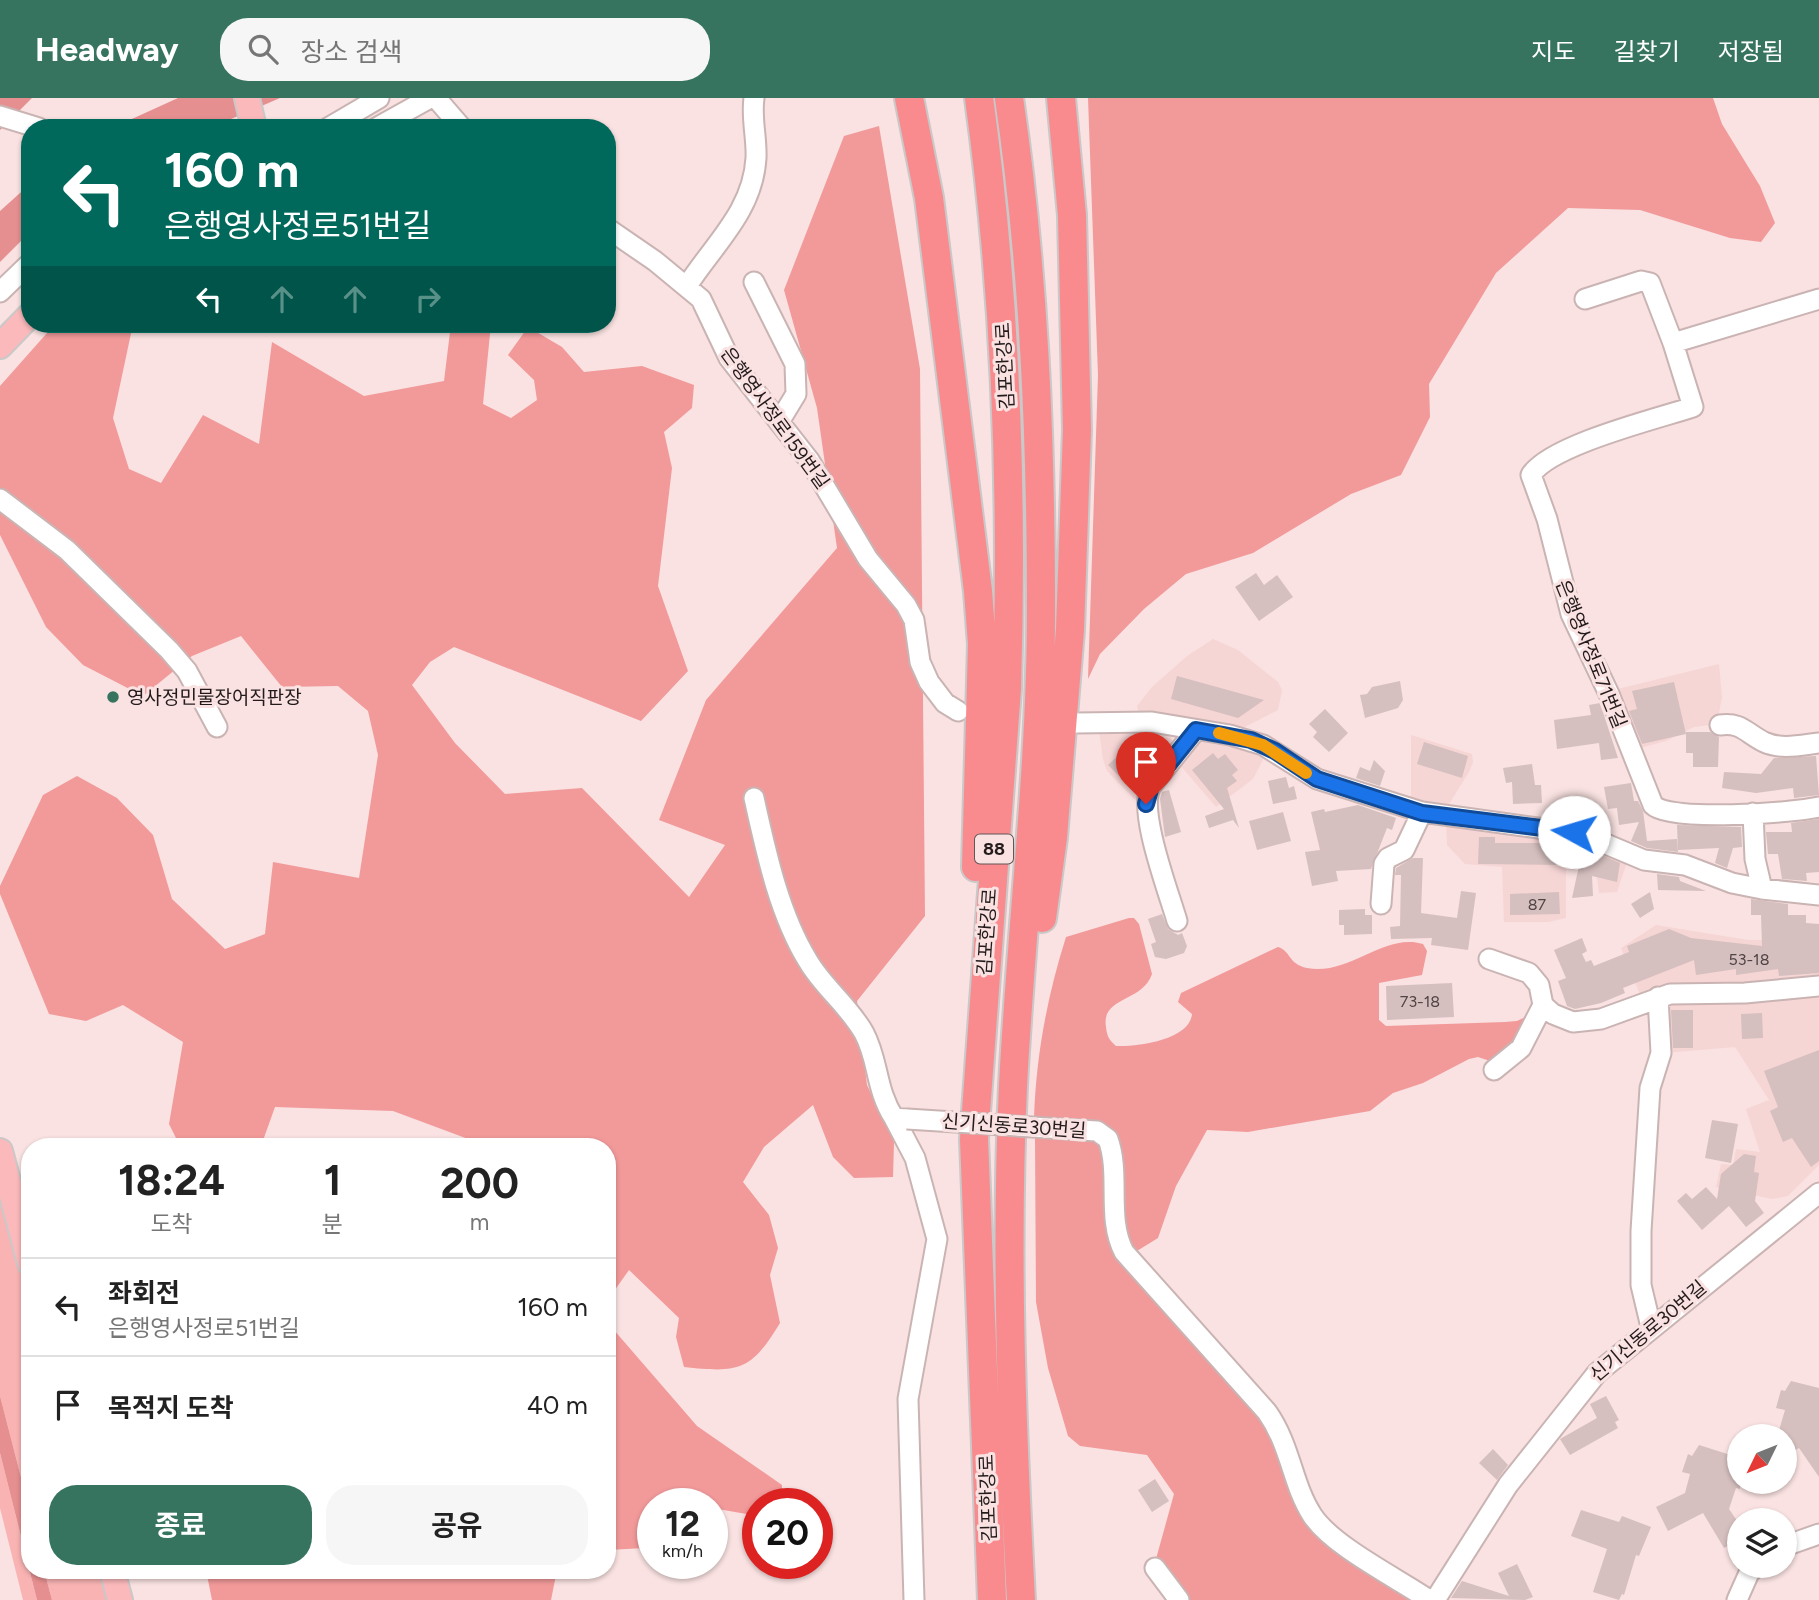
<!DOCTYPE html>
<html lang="ko">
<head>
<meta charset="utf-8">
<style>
	body { margin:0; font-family:Figtree,"Noto Sans KR",sans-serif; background:#f6f6f6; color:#222; height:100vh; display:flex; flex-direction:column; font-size:26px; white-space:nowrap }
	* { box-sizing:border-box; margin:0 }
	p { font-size:23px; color:#767676 }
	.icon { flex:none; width:38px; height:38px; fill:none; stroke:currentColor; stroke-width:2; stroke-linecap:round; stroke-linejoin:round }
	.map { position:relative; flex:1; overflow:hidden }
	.drawer { position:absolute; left:21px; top:1040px; width:595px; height:441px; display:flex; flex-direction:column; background:#fff; border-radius:28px; box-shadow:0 2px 5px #0004 }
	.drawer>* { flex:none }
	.top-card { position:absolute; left:21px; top:21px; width:595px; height:214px; border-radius:28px; box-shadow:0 2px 5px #0004; background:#00695c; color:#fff; overflow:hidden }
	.needle { width:46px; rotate:227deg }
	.controls { position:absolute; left:1727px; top:1326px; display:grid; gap:14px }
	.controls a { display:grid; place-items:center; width:70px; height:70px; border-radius:50%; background:#fff; box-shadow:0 2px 5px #0004; font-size:35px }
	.speed { position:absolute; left:637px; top:1390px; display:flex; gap:14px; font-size:35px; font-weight:700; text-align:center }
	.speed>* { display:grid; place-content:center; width:91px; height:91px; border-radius:50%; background:#fff; box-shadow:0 2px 5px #0004; line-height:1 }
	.speed small { font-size:18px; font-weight:400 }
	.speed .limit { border:10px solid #d22; background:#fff; color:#111 }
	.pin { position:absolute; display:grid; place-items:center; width:60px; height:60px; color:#fff; margin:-72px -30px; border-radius:50% 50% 50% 0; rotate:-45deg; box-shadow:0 0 7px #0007 }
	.pin .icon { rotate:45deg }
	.me { position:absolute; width:77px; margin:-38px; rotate:276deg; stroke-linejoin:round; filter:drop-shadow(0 0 5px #0008) }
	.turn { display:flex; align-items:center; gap:24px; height:147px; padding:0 28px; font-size:32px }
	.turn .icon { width:91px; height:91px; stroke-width:2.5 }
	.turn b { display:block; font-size:49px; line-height:60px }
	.lanes { display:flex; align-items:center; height:66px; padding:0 28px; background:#0003; justify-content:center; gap:35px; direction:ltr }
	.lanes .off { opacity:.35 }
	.eta { display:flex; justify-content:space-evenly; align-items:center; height:119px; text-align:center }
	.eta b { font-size:42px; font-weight:700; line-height:49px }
	.primary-button { display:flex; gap:14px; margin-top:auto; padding:14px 28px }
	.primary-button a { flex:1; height:80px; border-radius:28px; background:#36745f; color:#fff; font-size:28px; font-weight:700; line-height:80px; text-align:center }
	.primary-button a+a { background:#f6f6f6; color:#222 }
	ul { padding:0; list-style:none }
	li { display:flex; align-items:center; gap:21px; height:98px; padding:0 28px; border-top:2px solid #e0e0e0 }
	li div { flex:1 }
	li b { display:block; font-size:26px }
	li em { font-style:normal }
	header { display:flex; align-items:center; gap:42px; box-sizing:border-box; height:98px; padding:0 35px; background:#36745f; color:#fff }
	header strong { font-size:33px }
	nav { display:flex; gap:38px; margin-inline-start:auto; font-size:24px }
	.search { width:490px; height:63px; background:#f6f6f6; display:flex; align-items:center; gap:18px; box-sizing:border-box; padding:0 24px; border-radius:28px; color:#767676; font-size:26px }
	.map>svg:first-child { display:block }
	.built { fill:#f6d5d5 }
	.green { fill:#f9b3b3 }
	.forest { fill:#f2999a }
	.water { fill:#e68f90 }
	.building { fill:#d6bfbf }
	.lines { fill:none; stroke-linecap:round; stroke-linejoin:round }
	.minor-casing { stroke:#cab4b3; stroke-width:23 }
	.major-casing { stroke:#cac8c8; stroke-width:28 }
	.highway-casing { stroke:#cac8c8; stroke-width:32 }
	.minor { stroke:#fff; stroke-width:19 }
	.major { stroke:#fbb9bb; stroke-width:24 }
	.highway { stroke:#f98b8e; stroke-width:28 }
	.minor-bridge-casing { stroke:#cab4b3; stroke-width:23; stroke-linecap:butt }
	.minor-bridge { stroke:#fff; stroke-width:19 }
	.route-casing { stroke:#114b97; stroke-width:18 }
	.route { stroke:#1a73e8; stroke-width:12 }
	.slow { stroke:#f59e0b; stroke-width:12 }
	.poi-dot { fill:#36745f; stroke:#f9e2e1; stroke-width:2.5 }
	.labels { text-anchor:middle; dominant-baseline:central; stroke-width:6; stroke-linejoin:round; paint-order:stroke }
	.number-label { font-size:16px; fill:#504444 }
	.shield { fill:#f9e2e1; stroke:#635756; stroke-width:2 }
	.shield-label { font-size:18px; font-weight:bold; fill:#231b1b }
	.street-label { font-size:19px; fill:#231b1b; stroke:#f9e2e1 }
	.poi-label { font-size:19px; fill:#231b1b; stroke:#f9e2e1; text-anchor:start }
</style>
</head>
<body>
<header>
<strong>Headway</strong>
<div class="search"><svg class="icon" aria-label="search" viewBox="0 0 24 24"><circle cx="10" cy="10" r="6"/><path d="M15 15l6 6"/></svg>장소 검색</div>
<nav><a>지도</a><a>길찾기</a><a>저장됨</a></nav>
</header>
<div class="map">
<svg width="1819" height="1502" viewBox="0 0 1819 1502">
	<rect width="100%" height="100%" fill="#f9e2e1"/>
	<path class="built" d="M1213,541L1238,552L1278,584L1282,592L1278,612L1235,634L1139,618L1137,608L1152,589L1187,558Z
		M1719,566L1722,599L1717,626L1694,629L1666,643L1633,652L1614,592Z
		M1126,630L1168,636L1175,646L1135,702L1107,673L1103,661L1099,632Z
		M1411,637L1472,656L1473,664L1469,674L1443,716L1411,708Z
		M1204,640L1267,654L1253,681L1216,709L1179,666Z
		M1446,724L1562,739L1628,761L1617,794L1599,795L1596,772L1566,770V820L1548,824H1504L1502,769L1465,766L1447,747Z
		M1656,827L1748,842H1819V882L1641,899L1621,850Z
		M1819,895V1067L1788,1098L1772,1101L1716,1089L1721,1066L1733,1067L1736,1051L1760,1054L1746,1011L1769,1002L1735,949L1665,955L1663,903Z"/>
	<path class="green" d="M0,1096L30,1207V1414L0,1298Z
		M0,1355L37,1502H23L0,1410Z
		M44,1472H103L112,1502H52Z"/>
	<path class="forest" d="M1088,0H1713L1722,26L1760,88L1775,125L1761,144L1730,140L1640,112L1568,110L1496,175L1429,286L1430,319L1401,377L1351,396L1253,455L1186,476L1144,511L1100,556L1088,581L1098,277Z
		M879,28L920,271L925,818L857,903L867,987L894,1044L893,1079L854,1080L833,1059L813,1007L764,1049L743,1084L769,1117L778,1150L770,1177L780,1225C751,1273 739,1275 684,1269L676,1239L679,1220L629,1172L607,1203V1048H487L393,1013L275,1009L261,1048H180L169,1026L183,944L123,907L86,923L49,916L0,796V788L43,697L77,678L117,700L153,737L172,801L225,851L265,836L273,764L359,780L378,657L368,613L338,588L282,589L241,538L192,558L143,598L83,567L46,529L0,437V288L55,226H133L113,320L129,371L161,385L203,317L259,346L272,244L364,298L444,283L451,226H491L483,306L511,320L537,302L534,282L508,257L528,229L562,249L584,274L642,268L694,287L692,310L664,334L672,370L658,488L688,573L641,623L454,549L430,564L412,587L455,645L505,696L582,690L689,799L725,747L659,722L706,602L837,450L817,310L784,192L844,38Z
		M1129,820H1134L1139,826L1152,876C1142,905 1101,898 1106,929C1107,938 1109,942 1116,948C1137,949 1190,942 1192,916L1178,904L1181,895L1278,849C1291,853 1288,866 1307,870C1350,878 1384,834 1423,846L1427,853L1422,877L1379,885V922L1386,928L1505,924L1517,923L1536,914L1499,966L1478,959L1469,961L1423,985L1393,995L1370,1013L1248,1034L1207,1032L1176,1088L1158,1140L1132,1156L1125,1144L1116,1043L1034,1021C1036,958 1047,899 1066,839Z
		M1035,1039L1089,1040L1105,1048L1110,1129L1270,1327L1297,1396L1414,1502H1185L1156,1461L1174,1396L1147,1357L1080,1348L1068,1338L1048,1270L1036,1204Z
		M607,1224L697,1328L782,1387L781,1405H758V1418L712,1410V1405H653V1446L645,1450L608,1452Z
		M206,1472H557L551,1502H212Z"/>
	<path class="water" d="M0,0H32L0,32Z
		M178,0H280L210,30H112Z
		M30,86V134L0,164V113Z
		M0,1298L30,1414V1472H44L52,1502H37L0,1355Z"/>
	<path class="building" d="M1256,475L1264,487L1277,477L1293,499L1259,523L1235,489Z
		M1177,578L1264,602L1238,620L1171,601Z
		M1400,583L1403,602L1398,610L1365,620L1360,597L1367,596L1372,589Z
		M1674,584L1686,636L1642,646L1629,613L1637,611L1632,593Z
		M1600,605L1618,660L1601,662L1599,645L1557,651L1554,622L1591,617L1589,607Z
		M1325,611L1348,635L1329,654L1313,639L1317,634L1309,626Z
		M1686,634H1710L1719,639L1718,669H1693V655H1686Z
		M1155,642L1164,652L1133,692L1108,667L1127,649L1137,659Z
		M1424,644L1468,658L1462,680L1417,666Z
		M1213,655L1218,661L1225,656L1238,672L1232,677L1237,683L1227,690L1239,730L1233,722L1209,730L1205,718L1224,711L1192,672Z
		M1816,658L1819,697L1794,700L1793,690L1756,695L1722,690L1724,674L1761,676L1774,660Z
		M1374,662L1385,673L1380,688L1356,680L1360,669L1370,673Z
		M1532,666L1535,687H1541L1542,705L1513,706L1512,684L1506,685L1503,670Z
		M1286,679L1289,690L1294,688L1297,701L1273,706L1268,683Z
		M1631,685L1634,703H1638L1643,713L1647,743L1677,741L1678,754L1647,750L1631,743L1639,724L1619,727L1617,710L1608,711L1604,689Z
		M1169,692L1181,734L1165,739L1160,701L1162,694Z
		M1358,707L1396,720L1392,732L1387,730L1371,771L1336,773L1338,783L1312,788L1305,754L1320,752L1311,714L1324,711L1325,714Z
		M1283,714L1291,743L1257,752L1249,723Z
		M1819,721V774L1806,775L1807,783L1782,781L1778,756H1768L1766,734H1792L1791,725Z
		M1677,727L1741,729L1742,749L1733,750L1727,770L1715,765L1719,750L1678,752Z
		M1479,739H1495V745H1558L1559,767L1478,766Z
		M1583,749L1620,765L1617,784L1592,778L1593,798L1572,800Z
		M1413,760H1423L1421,815L1457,820L1461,793L1476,795L1468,852L1431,847L1432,840L1391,841L1390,829L1400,828L1401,777H1395L1396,770Z
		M1657,776L1679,779L1680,783L1706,793L1658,792Z
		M1559,794L1560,816L1510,817V796Z
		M1650,794L1654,811L1640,820L1631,806Z
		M1751,801L1788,806V817H1806V825L1819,826V875L1779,878L1778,871L1736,877V871L1696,877L1694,862L1623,890L1625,895L1601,905L1575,911L1567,908L1558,883L1566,880L1554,852L1582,840L1587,853L1582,856L1586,864L1591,862L1594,868L1629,854L1627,848L1669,831L1691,840L1762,848L1761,817H1751Z
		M1365,811V817H1372V836L1344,837V827H1339V812Z
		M1162,816L1168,831L1178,837L1182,835L1187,848L1184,855L1166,861L1155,859L1151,846L1156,844L1148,821Z
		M1452,885L1454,919L1387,922L1386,888Z
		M1671,912H1693V950H1673Z
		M1762,915L1763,940L1742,941L1741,916Z
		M1819,952V1063L1811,1069L1792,1040L1783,1044L1770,1013L1778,1009L1764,973Z
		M1712,1022L1738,1026L1731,1065L1705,1060Z
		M1744,1056L1756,1058L1754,1074L1759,1075L1755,1103L1764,1115L1746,1129L1729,1108L1702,1132L1677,1103L1686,1095L1692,1101L1706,1089L1717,1101L1721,1076Z
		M1791,1283L1819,1290V1379L1799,1350L1785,1357V1339H1777L1785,1312L1776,1310L1781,1292L1785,1293Z
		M1606,1298L1619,1322L1615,1324L1618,1330L1570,1357L1560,1341L1597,1320L1590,1306Z
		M1699,1347L1740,1360V1391L1736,1390L1729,1411L1740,1427V1441L1724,1450L1703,1415L1668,1433L1656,1409L1685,1395L1690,1376L1682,1374L1688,1356L1692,1358Z
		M1493,1351L1508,1367L1497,1382L1479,1365Z
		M1155,1381L1169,1403L1152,1414L1138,1392Z
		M1581,1412L1619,1424L1622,1418L1651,1429L1639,1458L1636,1457L1624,1497L1622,1496L1619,1502L1593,1494L1607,1451L1571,1438Z
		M1517,1466L1533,1499L1525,1502L1451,1500L1462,1483L1509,1498L1498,1475Z"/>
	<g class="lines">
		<defs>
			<path id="minor" d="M436,0L462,30
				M0,18L39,30
				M328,30L379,0
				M376,30L430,0
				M607,130L655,163L701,201L729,260L809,362L868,461L906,507L914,522L920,564L929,584L945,605L958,613
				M754,184L795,266L796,296L779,324
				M687,188C714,146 753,113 756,60C757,40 751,20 754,0
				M0,194L30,165
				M1585,201L1641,183L1650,185L1673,245
				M1819,201L1673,245L1693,309C1656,321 1550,347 1531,377L1547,421L1571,516L1609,596L1653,707C1669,724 1793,715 1819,709
				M0,401L67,452L169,552L187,573L217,629
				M1076,625L1152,624L1230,637L1263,647L1317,681L1422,714L1582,736L1644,762L1685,767L1732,785L1762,791L1819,797
				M1720,627C1741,624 1746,635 1764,644C1781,652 1801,647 1819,645
				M754,700C766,754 779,816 808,863C823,889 849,908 864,935C879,963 875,990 894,1020L906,1021
				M1753,715L1755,761L1762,791
				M1381,806L1384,766L1388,760L1404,752L1422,714
				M1177,823C1169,795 1137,712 1151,688L1196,632
				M1489,861L1529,875L1539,887L1543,907L1553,916L1573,924L1601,921L1670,896L1745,895L1819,888
				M1494,972L1521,950L1543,907
				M894,1020L915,1060L937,1141L908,1301L914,1502
				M1080,1032L1097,1033L1108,1041C1121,1077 1106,1119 1124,1154L1267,1314C1291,1348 1292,1386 1312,1417C1332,1448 1397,1480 1429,1502
				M1651,1229L1641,1187V1133L1650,990L1661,955L1658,899
				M1785,1448L1819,1436
				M1155,1470L1179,1502
				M1435,1502L1508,1387L1597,1275L1819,1095
				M1737,1502L1749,1475L1756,1468"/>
			<path id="major" d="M247,0L254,30
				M0,248L30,217
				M0,1053L30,1165
				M112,1472L120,1502"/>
			<path id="highway" d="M909,0L929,100L978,493L982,546L976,769
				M979,0C1006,196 1013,393 1007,590L974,1041L992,1502
				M1009,0C1034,170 1041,341 1041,513C1041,671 1021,830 1013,988C1005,1159 1012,1331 1021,1502
				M1042,820L1053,739L1070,532L1077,332L1072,117L1061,0"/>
		</defs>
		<use href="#minor" class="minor-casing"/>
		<use href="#major" class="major-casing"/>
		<use href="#highway" class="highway-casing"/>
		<use href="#minor" class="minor"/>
		<use href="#major" class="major"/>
		<use href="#highway" class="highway"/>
		<defs>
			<path id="minor-bridge" d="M907,1021L1080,1032"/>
		</defs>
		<use href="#minor-bridge" class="minor-bridge-casing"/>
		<use href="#minor-bridge" class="minor-bridge"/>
	</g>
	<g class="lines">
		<defs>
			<path id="route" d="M1146,706L1151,688L1196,632L1251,642L1275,653L1317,681L1422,715L1574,734"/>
		</defs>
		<use href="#route" class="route-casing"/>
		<use href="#route" class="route"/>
		<path class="slow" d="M1219,635L1263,647L1306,675"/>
	</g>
	<circle class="poi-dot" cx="113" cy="599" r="7"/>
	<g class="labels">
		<g class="number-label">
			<text x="1537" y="806">87</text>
			<text x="1749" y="861">53-18</text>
			<text x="1420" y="903">73-18</text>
		</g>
		<rect class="shield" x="975" y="736.5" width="38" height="29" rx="5"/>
		<g class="shield-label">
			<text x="994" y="751">88</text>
		</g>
		<g class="street-label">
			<text transform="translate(1005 268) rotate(-93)">김포한강로</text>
			<text transform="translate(775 320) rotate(54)">은행영사정로159번길</text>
			<text transform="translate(1591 556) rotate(68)">은행영사정로71번길</text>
			<text transform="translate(987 834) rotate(-86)">김포한강로</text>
			<text transform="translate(1014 1028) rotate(4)">신기신동로30번길</text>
			<text transform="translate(1648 1233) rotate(-40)">신기신동로30번길</text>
			<text transform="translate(988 1400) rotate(-92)">김포한강로</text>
		</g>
		<g class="poi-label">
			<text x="127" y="599">영사정민물장어직판장</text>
		</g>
	</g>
</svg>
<div class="controls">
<a><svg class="needle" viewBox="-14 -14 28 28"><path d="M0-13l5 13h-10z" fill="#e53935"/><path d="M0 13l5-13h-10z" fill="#767676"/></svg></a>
<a><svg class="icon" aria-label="layers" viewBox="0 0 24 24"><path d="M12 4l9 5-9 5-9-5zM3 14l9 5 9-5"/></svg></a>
</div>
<div class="speed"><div>12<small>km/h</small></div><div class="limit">20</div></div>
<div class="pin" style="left:1146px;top:706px;background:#d93025"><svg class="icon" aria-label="arrive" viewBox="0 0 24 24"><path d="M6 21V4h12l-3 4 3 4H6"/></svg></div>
<svg class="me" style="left:1574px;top:734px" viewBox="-20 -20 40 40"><circle r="19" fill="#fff"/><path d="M0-13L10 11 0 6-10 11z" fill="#1a73e8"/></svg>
<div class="top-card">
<div class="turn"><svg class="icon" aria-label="left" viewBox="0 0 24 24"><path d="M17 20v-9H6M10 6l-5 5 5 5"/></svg><div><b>160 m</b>은행영사정로51번길</div></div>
<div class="lanes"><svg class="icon" aria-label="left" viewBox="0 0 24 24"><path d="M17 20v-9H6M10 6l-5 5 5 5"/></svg><svg class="icon off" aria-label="ahead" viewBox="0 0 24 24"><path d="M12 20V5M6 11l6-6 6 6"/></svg><svg class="icon off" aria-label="ahead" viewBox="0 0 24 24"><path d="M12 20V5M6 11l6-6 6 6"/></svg><svg class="icon off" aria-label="right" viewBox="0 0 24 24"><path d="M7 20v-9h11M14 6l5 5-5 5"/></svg></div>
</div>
<section class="drawer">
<div class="eta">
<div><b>18:24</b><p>도착</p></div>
<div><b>1</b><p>분</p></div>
<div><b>200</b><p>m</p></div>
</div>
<ul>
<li><svg class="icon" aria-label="left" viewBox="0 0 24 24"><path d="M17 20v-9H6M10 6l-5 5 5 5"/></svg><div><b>좌회전</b><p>은행영사정로51번길</p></div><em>160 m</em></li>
<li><svg class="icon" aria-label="arrive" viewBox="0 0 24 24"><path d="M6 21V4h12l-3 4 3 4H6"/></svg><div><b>목적지 도착</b></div><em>40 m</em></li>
</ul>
<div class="primary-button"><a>종료</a><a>공유</a></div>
</section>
</div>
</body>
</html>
